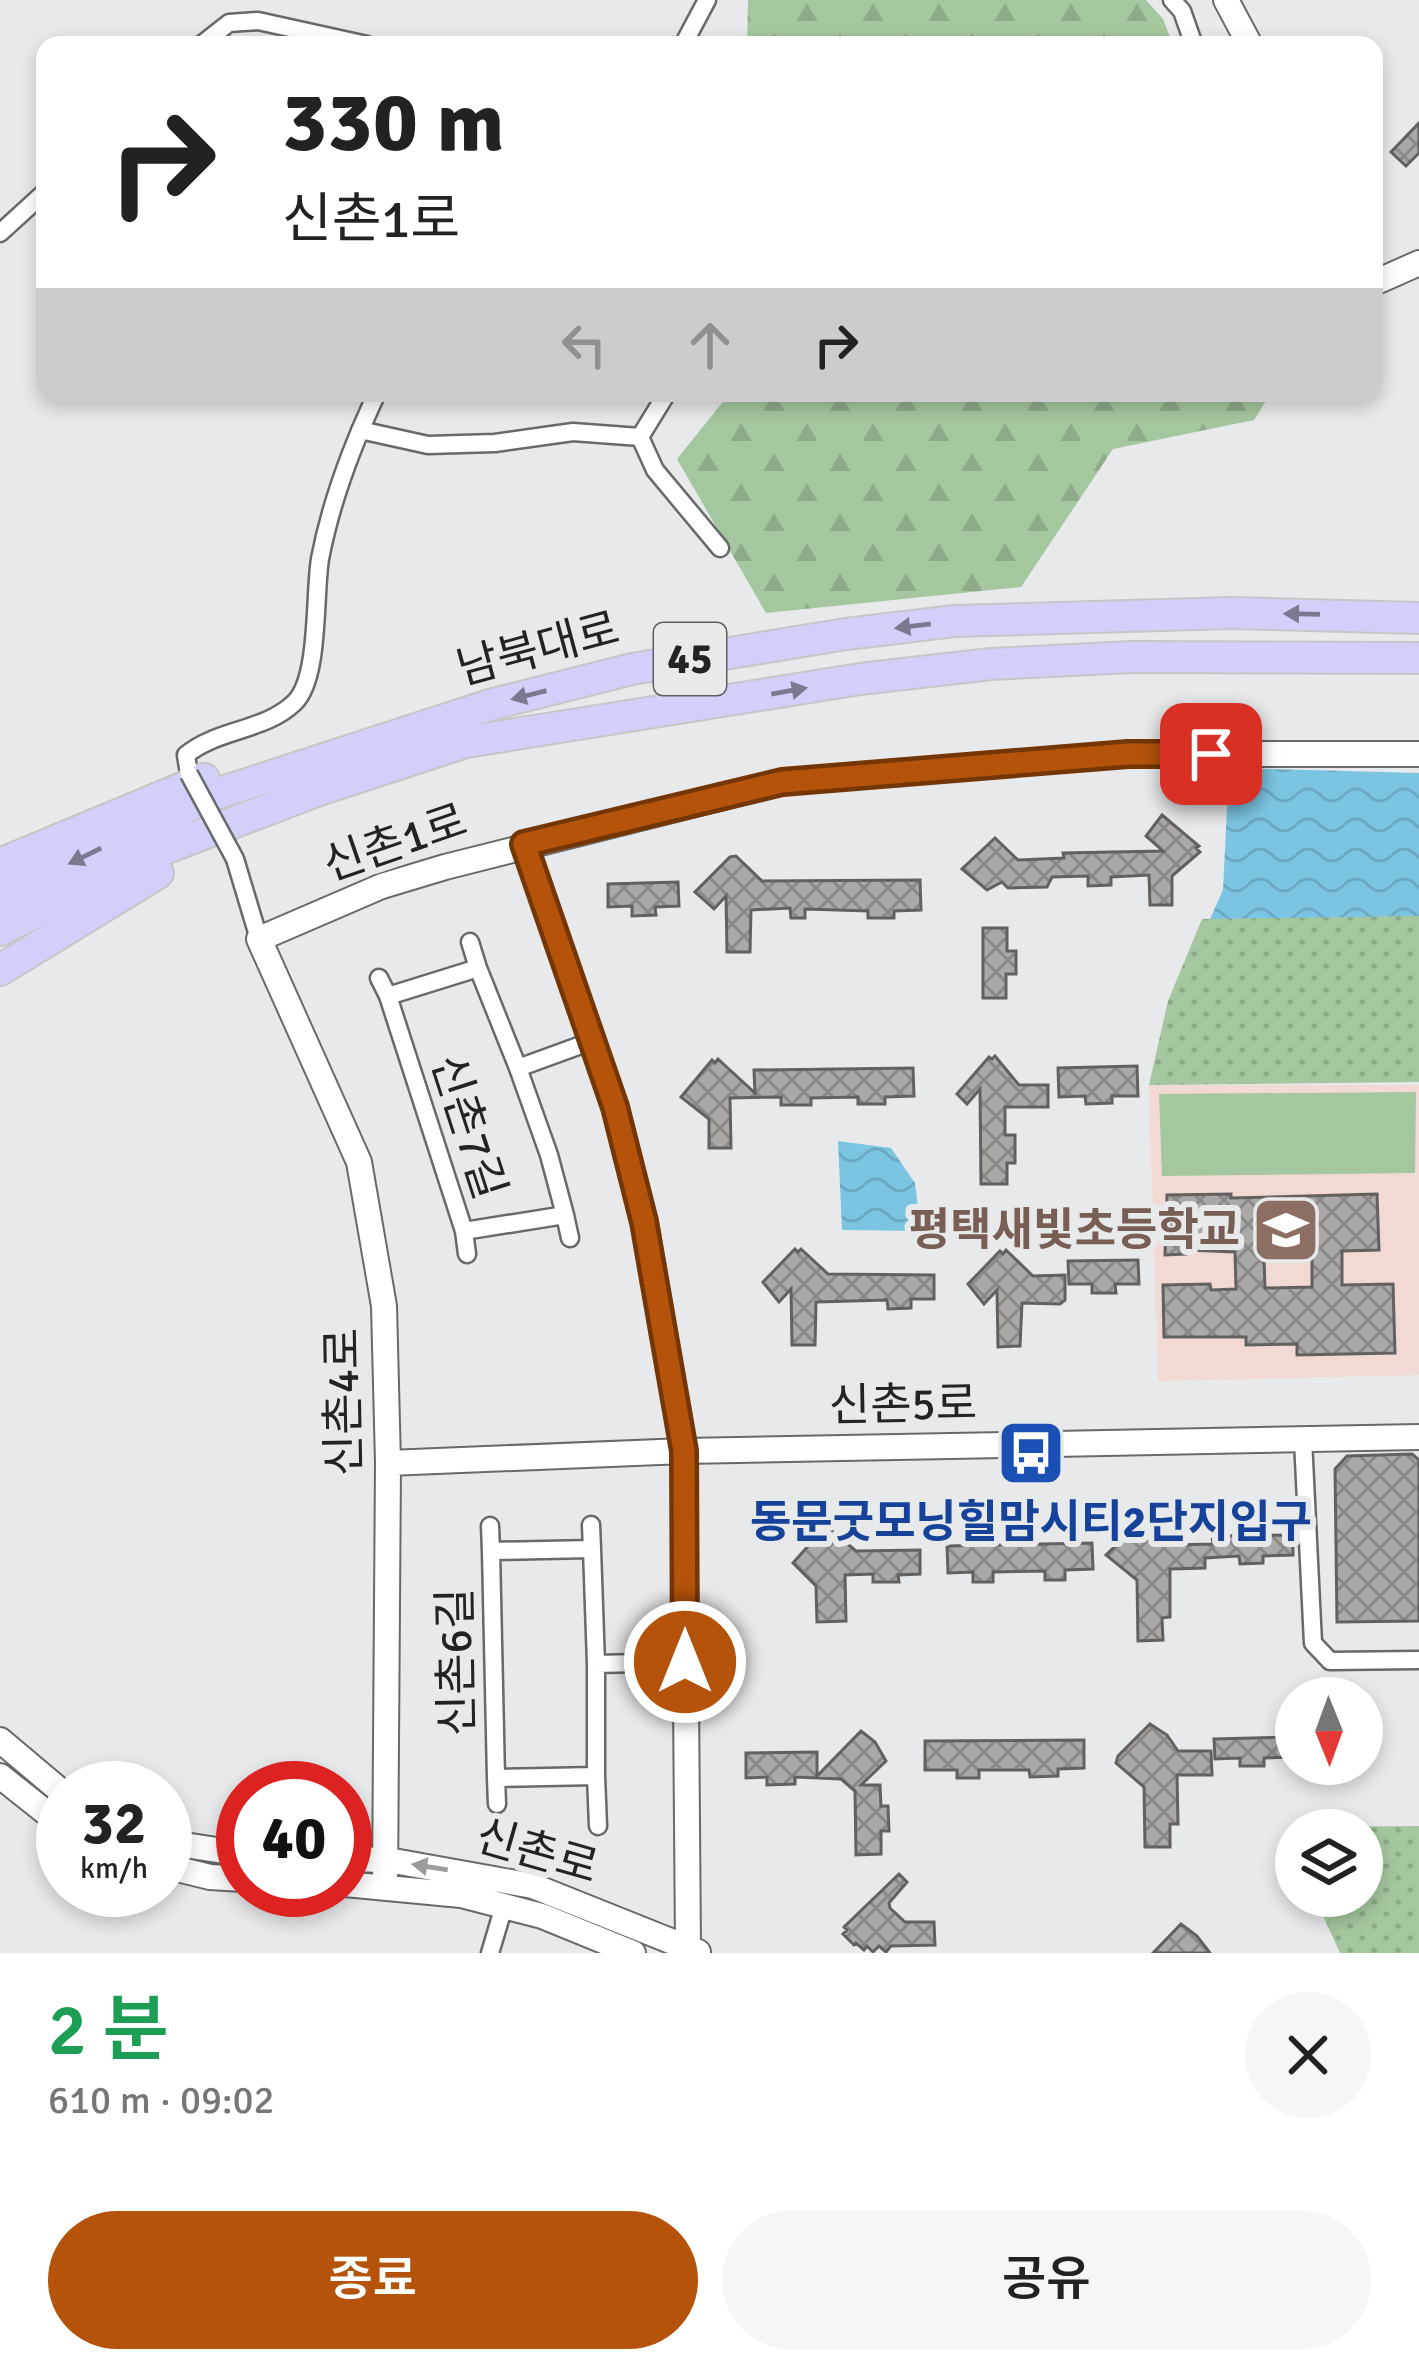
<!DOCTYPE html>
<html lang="ko">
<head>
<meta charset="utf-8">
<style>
	body { margin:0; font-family:Signika,"Noto Sans KR",sans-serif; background:#f6f6f6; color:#222; height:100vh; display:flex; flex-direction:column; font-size:45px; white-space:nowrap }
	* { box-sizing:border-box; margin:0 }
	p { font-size:39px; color:#767676 }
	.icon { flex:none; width:66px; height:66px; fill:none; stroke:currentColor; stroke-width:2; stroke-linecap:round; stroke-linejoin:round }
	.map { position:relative; height:1953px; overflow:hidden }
	.sheet { display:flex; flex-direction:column; background:#fff; flex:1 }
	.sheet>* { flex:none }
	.hud { position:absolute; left:36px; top:36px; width:1347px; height:366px; border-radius:24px; box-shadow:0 6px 18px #0003; background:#fff; color:#222; overflow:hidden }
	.needle { width:78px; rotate:179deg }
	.controls { position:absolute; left:1275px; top:1677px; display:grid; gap:24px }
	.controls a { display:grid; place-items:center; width:108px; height:108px; border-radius:50%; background:#fff; box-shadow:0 6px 18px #0003; font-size:60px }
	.speed { position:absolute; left:36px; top:1761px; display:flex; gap:24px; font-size:60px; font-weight:700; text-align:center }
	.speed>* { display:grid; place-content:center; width:156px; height:156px; border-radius:50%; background:#fff; box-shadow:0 6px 18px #0003; line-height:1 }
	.speed small { font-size:30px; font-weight:400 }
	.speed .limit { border:18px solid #d22; background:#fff; color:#111 }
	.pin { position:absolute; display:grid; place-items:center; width:102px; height:102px; color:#fff; margin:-51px; border-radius:24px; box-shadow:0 6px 18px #0006 }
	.me { position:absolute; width:132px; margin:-66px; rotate:0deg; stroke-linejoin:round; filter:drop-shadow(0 0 9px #0008) }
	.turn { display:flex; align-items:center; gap:42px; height:252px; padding:0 48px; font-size:54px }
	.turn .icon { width:156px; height:156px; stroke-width:2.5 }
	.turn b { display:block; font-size:84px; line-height:102px }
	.lanes { display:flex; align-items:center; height:114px; padding:0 48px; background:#0003; justify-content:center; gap:60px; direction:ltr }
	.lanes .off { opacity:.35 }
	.round { display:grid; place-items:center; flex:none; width:126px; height:126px; border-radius:63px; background:#f6f6f6 }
	.head { display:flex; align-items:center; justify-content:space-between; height:204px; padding:0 48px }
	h1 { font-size:72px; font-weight:600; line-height:90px; color:#1e9e55 }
	.cta { display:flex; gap:24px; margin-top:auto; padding:24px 48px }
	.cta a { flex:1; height:138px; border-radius:72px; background:#b45309; color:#fff; font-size:48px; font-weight:600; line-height:138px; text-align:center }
	.cta a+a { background:#f6f6f6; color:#222 }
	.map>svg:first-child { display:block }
	.education { fill:#f2d9d3 }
	.forest { fill:url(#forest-firs) }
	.park { fill:url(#park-dots) }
	.pitch { fill:#a5c79f }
	.water { fill:url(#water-waves) }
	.building { fill:url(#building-cross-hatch); stroke:#636160; stroke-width:3; fill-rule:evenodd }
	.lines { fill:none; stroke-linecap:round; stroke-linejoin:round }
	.street-casing { stroke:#67696a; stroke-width:21 }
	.secondary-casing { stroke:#67696a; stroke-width:28 }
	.highway-casing { stroke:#c6c6c6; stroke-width:34 }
	.street { stroke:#fff; stroke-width:16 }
	.secondary { stroke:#fff; stroke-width:24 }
	.highway { stroke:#d2cffb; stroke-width:30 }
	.street-bridge-casing { stroke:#67696a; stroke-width:21; stroke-linecap:butt }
	.street-bridge { stroke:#fff; stroke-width:16 }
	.oneway { fill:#7a7990 }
	.oneway2 { fill:#9c9c9c }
	.route-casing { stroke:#753606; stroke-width:30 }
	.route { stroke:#b45309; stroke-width:21 }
	.labels { text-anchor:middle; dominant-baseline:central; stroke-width:12; stroke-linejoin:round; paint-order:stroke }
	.shield { fill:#e7e9eb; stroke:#5e5e60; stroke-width:3 }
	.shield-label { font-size:42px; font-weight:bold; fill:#232324 }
	.street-label { font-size:45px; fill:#232324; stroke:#e7e9eb }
	.education-label { font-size:45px; font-weight:bold; fill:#785e54; stroke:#e7e9eb; text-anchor:end }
	.transit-label { font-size:45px; font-weight:bold; fill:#164399; stroke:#e7e9eb }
</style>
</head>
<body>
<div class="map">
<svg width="1419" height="1953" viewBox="0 0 1419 1953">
	<defs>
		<pattern id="forest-firs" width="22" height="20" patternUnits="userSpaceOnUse" patternTransform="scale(3)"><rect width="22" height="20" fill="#a5c79f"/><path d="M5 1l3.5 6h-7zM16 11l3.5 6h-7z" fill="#8eab89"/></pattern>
		<pattern id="park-dots" width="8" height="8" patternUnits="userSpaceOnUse" patternTransform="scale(3)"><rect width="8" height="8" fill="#a5c79f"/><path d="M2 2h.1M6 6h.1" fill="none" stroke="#8eab89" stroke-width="1.8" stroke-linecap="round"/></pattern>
		<pattern id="water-waves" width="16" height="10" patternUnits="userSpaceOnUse" patternTransform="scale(3)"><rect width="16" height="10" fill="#7cc5e2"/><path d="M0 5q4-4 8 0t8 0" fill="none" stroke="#6ba9c2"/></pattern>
		<pattern id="building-cross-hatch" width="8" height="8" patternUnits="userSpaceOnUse" patternTransform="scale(3)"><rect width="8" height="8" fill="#aba9a7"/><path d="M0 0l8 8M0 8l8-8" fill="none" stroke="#8b8988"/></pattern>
	</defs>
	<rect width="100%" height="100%" fill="#e7e9eb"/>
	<path class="education" d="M1149,1085H1419V1375L1158,1381Z"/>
	<path class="forest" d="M748,0H1146L1163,19L1173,45H747Z
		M730,393H1271L1254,420L1113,449L1021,587L766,613L677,459Z"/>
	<path class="park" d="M1419,915V1082L1149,1085L1168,1001L1202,919Z
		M1419,1826V1953H1340L1314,1896H1362V1830L1303,1827Z"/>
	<path class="pitch" d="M1416,1092L1415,1173L1162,1176L1159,1094Z"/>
	<path class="water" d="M1229,768L1419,773V916L1210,919L1223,890Z
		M838,1141L891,1148L915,1183L921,1231L842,1230Z"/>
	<path class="building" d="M1419,123V153L1406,166L1391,152Z
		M1162,815L1199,846L1196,848L1200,852L1172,876V905H1150L1149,875L1111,877V885L1088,886V876L1052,877L1047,887L1008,888L1002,882L987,890L962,869L995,838L1018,860L1064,858L1063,853L1163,851L1146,836Z
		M736,856L762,881L920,880L921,910L894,911V918H868V911L805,909V918H791L790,908L751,910L750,952H727L726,896L714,909L695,892L730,857Z
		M678,882L679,906L655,907L656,915L632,916V906L608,907V884Z
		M983,928H1007V951H1016V974H1006V998H983Z
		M995,1056L1019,1085H1048V1107H1005V1135H1015V1163H1007V1184H981L980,1089L967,1104L957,1094L989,1057L992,1059Z
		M718,1059L755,1093L754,1070L913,1068L914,1096L885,1097V1104H858V1097L811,1098V1105H781V1097L730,1098L731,1148H709V1119L681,1097L712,1060L715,1063Z
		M1137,1066L1138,1096H1112V1103L1086,1104L1085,1096L1059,1097L1058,1068Z
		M1231,1194V1198L1377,1194L1379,1250L1342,1251V1285L1393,1284L1395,1353L1297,1355V1344L1246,1345V1337H1164L1163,1285L1210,1284L1211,1290L1236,1289L1235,1252L1186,1250V1254L1165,1255L1167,1195ZM1312,1256V1287L1265,1288L1264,1257Z
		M795,1249L798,1252L801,1249L828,1274L934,1275V1299H911V1308L888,1309L887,1300L816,1302L815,1345H792L791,1289L779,1302L763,1282Z
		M1006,1250L1033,1276L1065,1275V1300L1060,1304L1022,1303L1020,1346L998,1347L997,1290L984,1304L968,1284L1000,1251L1003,1254Z
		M1138,1260L1139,1284H1115L1116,1293H1092V1284H1069L1068,1261Z
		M1412,1454L1419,1460V1621L1337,1622L1335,1469L1347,1456Z
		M1149,1514L1158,1523L1157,1531L1171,1545L1213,1544L1212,1536L1293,1535V1555L1263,1556V1563L1240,1564L1239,1556L1205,1558V1568L1170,1569V1617L1162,1618L1163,1640L1138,1641L1137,1580L1106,1555Z
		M826,1526L856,1551L920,1550V1574L898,1575L899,1582H873V1574L845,1575L846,1621L817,1622L816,1586L793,1563Z
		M1092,1543L1093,1569L1065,1570V1580H1045V1571L993,1572V1582H973V1572L948,1573L947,1546Z
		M1150,1724L1167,1735L1178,1751H1211L1212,1775H1177L1178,1824H1170V1847H1145L1144,1787L1116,1763L1118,1756Z
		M861,1731L875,1742L886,1761L861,1785H880L881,1806H888L889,1831H881V1854L856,1855L855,1791L841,1779L795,1777V1784L767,1785V1777L746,1778V1753L817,1752V1776Z
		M1294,1737L1295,1757L1264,1758V1766H1240V1758L1215,1759L1214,1739Z
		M1084,1740V1768L1058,1769V1776L1030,1777L1029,1770H979V1778H957V1770H925V1741Z
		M899,1874L907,1882L889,1903L890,1908L905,1922H934L935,1945L891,1946L886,1952L879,1946L873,1952L867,1946L864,1950L856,1943L854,1945L843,1934L847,1930L844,1927Z
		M1181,1924L1197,1936L1210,1953H1153Z"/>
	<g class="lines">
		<defs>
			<path id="street" d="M1172,0L1182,11L1194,45
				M201,45L229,23L258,21L367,45
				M683,45L707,0
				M0,233L45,192
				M667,393L640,437L655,470L720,548
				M360,430L428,445L495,443L573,432L640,437
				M189,774L186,755C217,729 265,731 294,703C320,679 314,595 320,559C331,501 352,446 377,393
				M235,859L259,939
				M470,942L478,968
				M379,978L388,996
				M518,1068L478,968L388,996L464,1231L565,1215L549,1155L518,1068L592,1041
				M565,1215L570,1238
				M464,1231L467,1254
				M1303,1440L1313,1643L1330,1661L1419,1660
				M591,1525L592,1549
				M490,1526L491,1551
				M596,1664V1776L496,1778L491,1551L592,1549L596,1664L685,1662
				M596,1776L598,1826
				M496,1778L497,1804
				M490,1953L504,1906"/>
			<path id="secondary" d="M1226,0L1250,45
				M1374,283L1419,263
				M524,844L615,1107L645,1222L684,1451L688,1946
				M388,1463L684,1451L1419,1437
				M0,1740L63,1793
				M0,1776L63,1826
				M165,1842L243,1854
				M345,1859L388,1860L533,1886L698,1952
				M165,1866L210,1877L243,1879
				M345,1884L461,1895L542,1916L633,1953
				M385,1886L388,1463L384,1306L359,1162L259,939L382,886L445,867L783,782L1128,754H1419"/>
			<path id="highway" d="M0,864L204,779
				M0,897L213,795L493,704L632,669L846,634L955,621L1231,613L1419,618
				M0,930L156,852L319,790L466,742L860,679L991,664L1132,657L1419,658
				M0,970L158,873"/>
		</defs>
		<use href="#street" class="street-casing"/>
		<use href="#secondary" class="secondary-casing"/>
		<use href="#highway" class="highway-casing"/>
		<use href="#street" class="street"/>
		<use href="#secondary" class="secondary"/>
		<use href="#highway" class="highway"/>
		<defs>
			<path id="street-bridge" d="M189,774L235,859"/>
		</defs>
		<use href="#street-bridge" class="street-bridge-casing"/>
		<use href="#street-bridge" class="street-bridge"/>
	</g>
	<defs><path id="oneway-solid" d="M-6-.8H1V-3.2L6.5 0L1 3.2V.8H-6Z" transform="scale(3)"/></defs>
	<g class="oneway">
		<use href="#oneway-solid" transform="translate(1302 614) rotate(-179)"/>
		<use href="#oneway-solid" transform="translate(913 626) rotate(173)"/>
		<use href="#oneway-solid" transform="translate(789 691) rotate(-10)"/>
		<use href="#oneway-solid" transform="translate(529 695) rotate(166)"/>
		<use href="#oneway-solid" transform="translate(85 856) rotate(154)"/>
	</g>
	<use class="oneway2" href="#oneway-solid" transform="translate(430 1867) rotate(-171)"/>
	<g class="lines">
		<defs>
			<path id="route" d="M685,1662L684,1451L644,1222L615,1107L524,844L782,782L1128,754H1211"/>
		</defs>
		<use href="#route" class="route-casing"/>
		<use href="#route" class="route"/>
	</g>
	<defs>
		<symbol id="school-square" viewBox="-11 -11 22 22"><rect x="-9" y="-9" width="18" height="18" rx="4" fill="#8d6e63" stroke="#e7e9eb"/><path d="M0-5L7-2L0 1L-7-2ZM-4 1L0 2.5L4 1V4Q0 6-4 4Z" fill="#fff"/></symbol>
		<symbol id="bus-square" viewBox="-11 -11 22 22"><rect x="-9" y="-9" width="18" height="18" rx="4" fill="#1a4fb4" stroke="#e7e9eb"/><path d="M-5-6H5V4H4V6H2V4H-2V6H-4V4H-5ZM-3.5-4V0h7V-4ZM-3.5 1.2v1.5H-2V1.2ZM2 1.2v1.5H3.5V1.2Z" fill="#fff"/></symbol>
	</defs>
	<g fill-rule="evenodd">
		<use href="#school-square" x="1248" y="1192" width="76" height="76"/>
		<use href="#bus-square" x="993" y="1415" width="76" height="76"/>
	</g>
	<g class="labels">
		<rect class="shield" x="654" y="623" width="72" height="72" rx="9"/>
		<g class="shield-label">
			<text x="690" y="659">45</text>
		</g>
		<g class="street-label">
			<text transform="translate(538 649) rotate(-15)">남북대로</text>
			<text transform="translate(395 843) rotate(-19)">신촌1로</text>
			<text transform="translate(468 1127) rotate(72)">신촌7길</text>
			<text transform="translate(344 1402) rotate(-91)">신촌4로</text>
			<text transform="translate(903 1405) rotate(-1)">신촌5로</text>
			<text transform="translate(457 1662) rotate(-91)">신촌6길</text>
			<text transform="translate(537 1852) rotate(16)">신촌로</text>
		</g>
		<g class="education-label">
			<text x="1240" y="1230">평택새빛초등학교</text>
		</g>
		<g class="transit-label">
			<text x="1031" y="1522">동문굿모닝힐맘시티2단지입구</text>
		</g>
	</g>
</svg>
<div class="controls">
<a><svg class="needle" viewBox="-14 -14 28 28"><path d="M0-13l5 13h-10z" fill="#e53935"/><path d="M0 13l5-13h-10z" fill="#767676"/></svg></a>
<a><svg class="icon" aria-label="layers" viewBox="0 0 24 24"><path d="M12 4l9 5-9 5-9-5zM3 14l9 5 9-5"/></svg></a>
</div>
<div class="speed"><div>32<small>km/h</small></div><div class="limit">40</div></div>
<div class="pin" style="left:1211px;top:754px;background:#d93025"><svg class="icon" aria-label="arrive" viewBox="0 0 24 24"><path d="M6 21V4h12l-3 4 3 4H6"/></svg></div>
<svg class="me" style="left:685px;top:1662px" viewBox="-20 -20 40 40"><circle r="17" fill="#b45309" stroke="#fff" stroke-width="3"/><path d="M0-11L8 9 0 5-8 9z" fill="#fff"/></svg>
<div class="hud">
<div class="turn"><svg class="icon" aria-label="right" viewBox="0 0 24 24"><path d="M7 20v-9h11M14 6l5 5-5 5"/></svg><div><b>330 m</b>신촌1로</div></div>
<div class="lanes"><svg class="icon off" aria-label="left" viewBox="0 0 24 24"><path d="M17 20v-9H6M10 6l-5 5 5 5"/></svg><svg class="icon off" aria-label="ahead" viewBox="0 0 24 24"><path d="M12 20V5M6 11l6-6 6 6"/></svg><svg class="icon" aria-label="right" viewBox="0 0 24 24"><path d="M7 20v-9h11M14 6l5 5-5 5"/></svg></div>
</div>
</div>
<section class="sheet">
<div class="head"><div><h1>2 분</h1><p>610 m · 09:02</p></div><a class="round"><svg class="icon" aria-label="close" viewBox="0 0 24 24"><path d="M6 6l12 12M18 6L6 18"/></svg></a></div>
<div class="cta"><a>종료</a><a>공유</a></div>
</section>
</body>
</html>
